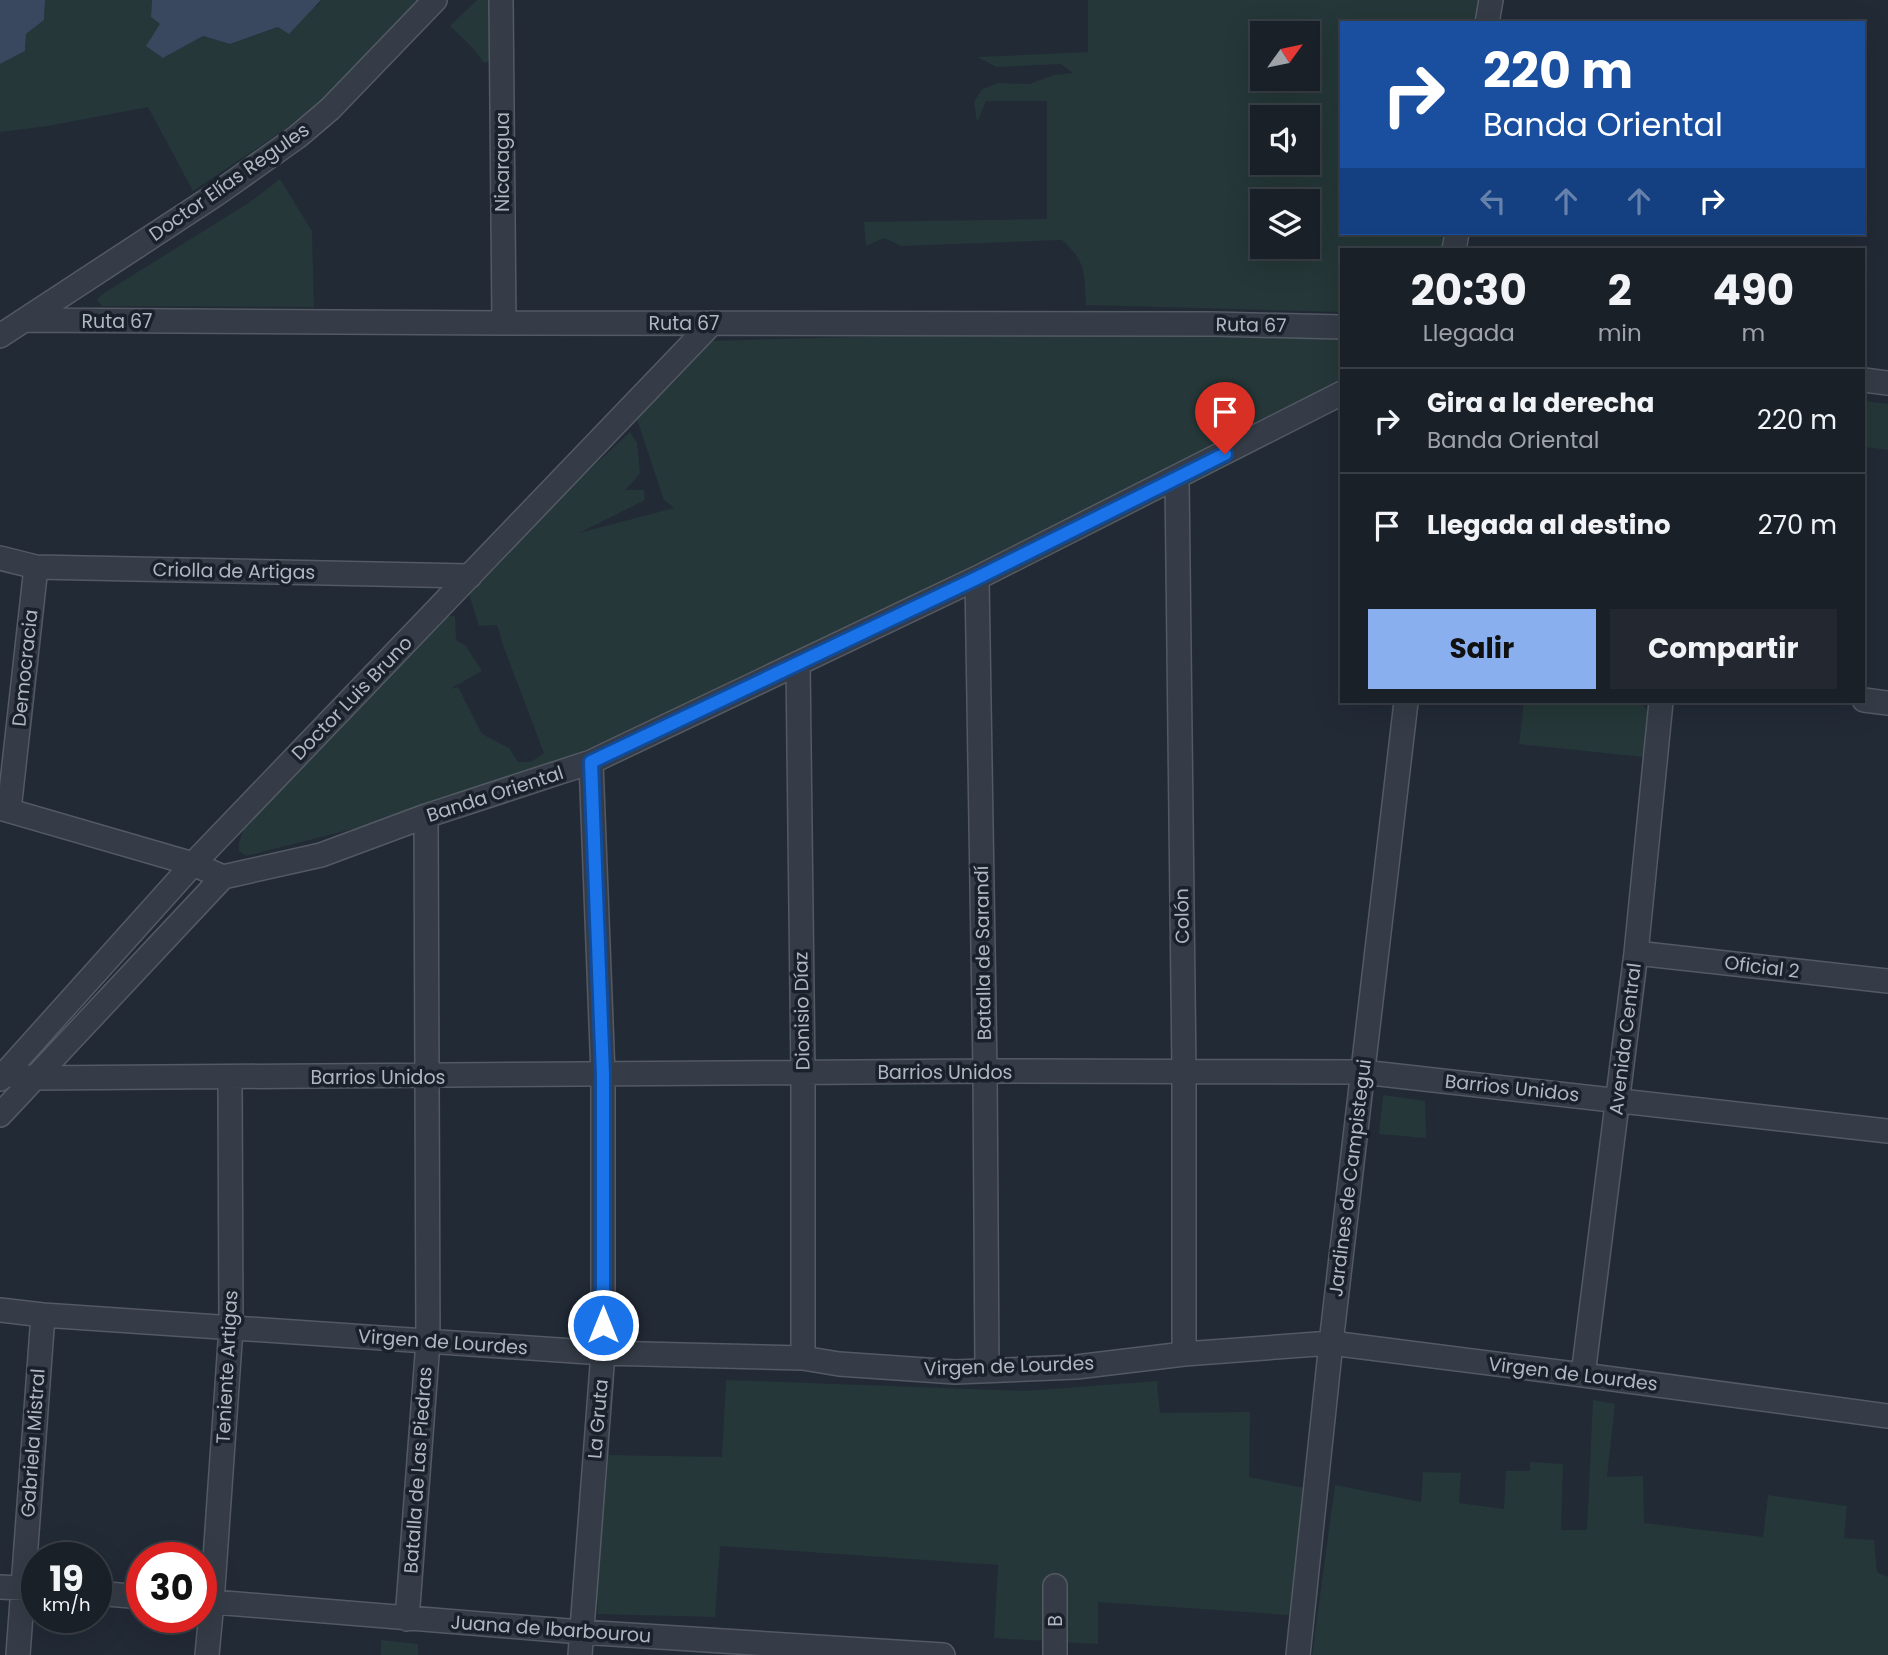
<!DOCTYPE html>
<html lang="es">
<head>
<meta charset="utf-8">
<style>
	body { margin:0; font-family:Poppins,sans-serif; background:#232830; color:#f1f3f6; height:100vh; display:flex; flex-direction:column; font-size:26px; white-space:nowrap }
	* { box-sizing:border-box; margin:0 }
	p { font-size:23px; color:#9fa3a8 }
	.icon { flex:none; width:38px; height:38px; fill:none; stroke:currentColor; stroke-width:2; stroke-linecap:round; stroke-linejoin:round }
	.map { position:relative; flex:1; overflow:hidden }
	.side { position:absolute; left:1340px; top:248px; width:525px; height:455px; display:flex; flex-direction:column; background:#1a2028; border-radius:0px; box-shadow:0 7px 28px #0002,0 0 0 2px #383e45 }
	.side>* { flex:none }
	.top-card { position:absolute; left:1340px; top:21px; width:525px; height:214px; border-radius:0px; box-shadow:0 7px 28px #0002,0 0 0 2px #383e45; background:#1a4fa0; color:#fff; overflow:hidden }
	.needle { width:46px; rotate:57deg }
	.controls { position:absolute; left:1250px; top:21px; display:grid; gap:14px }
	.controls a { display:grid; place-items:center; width:70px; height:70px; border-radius:0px; background:#1a2028; box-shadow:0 7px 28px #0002,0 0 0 2px #383e45; font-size:35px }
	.speed { position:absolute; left:21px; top:1542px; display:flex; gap:14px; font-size:35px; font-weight:700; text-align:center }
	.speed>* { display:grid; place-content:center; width:91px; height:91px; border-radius:50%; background:#1a2028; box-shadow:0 7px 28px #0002,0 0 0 2px #383e45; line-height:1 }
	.speed small { font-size:18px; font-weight:400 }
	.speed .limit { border:10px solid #d22; background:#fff; color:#111 }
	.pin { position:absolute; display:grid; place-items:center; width:60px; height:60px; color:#fff; margin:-72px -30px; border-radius:50% 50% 50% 0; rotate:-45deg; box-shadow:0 0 7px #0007 }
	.pin .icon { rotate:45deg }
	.me { position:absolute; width:77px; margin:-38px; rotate:0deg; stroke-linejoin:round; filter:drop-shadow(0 0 5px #0008) }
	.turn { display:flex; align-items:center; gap:24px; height:147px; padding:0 28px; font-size:32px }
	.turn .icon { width:91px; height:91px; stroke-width:2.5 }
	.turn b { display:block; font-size:49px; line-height:60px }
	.lanes { display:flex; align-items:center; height:66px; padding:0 28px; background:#0003; justify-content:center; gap:35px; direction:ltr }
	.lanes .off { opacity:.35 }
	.eta { display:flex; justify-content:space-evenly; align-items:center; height:119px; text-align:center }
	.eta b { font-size:42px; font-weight:700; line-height:49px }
	.button { display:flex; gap:14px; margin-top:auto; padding:14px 28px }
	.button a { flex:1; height:80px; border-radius:0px; background:#89afef; color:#111; font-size:28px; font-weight:700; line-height:80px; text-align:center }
	.button a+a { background:#232830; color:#f1f3f6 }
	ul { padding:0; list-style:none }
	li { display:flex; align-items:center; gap:21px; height:105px; padding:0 28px; border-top:2px solid #383e45 }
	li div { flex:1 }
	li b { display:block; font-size:26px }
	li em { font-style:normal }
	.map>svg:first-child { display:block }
	.green { fill:#253738; fill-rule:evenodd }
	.water { fill:#39485f }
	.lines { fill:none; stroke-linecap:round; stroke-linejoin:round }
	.minor-casing { stroke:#535a64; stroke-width:26 }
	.minor { stroke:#353c47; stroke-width:23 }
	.route-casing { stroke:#114b97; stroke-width:18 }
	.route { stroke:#1a73e8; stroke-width:12 }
	.labels { text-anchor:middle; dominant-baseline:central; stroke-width:7; stroke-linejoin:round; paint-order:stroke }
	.street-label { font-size:19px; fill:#b0b7c3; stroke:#1b212b }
</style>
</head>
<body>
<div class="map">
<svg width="1888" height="1655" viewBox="0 0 1888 1655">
	<rect width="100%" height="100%" fill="#222a36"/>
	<path class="green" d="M45,0H152L151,17L160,24L163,58L203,36L230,44L279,27L318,5L321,0H421L340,84L284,130L193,191L148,107L48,126L0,132V64L25,51L26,34L44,20Z
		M477,0H496L494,59L484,63L473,48L450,26Z
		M1088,0H1480L1476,23H1342V233H1447L1445,250H1342V312L1086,305C1084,272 1087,263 1062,240L901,246L884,238L866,246L864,222L1047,219V101H986L977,122L974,102L982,89L999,83L1029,84L1054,75L1073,73L1061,64L997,67L977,57L1088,52ZM1262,33H1307V79H1262ZM1262,117H1307V163H1262ZM1262,201H1307V247H1262Z
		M280,179L312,231L314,307L102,306L97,300L101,295L250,202Z
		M923,335L1342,338V384L966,578L576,754L400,817L246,856L239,851V843L245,825L443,616H455L456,640L466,646L482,671L450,689L458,687L482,734L509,748L518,762H531L544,753L504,648L497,625L479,626L468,591L541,515L630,432L637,443L640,474L625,490H644L645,500L579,533L674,508L664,500L636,416L676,380L703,344L709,341Z
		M1864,401L1888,404V450L1864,447Z
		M1524,702H1638L1643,705L1648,712L1643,757L1519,744Z
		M1383,1095L1425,1101L1426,1138L1379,1134Z
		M726,1380L1025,1391L1157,1381L1160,1413L1250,1412L1249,1477L1305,1488L1289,1615L1098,1602V1644L994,1638L998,1565L720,1546L715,1617L598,1614L596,1568L606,1455L722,1457Z
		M1593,1400L1615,1404L1607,1477L1643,1476L1644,1523L1763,1537L1768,1495L1847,1506L1844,1538L1874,1540L1877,1572L1888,1577V1655H1312L1335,1485L1421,1502L1423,1472L1461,1473L1459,1503L1504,1509L1506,1471H1530V1462L1563,1464L1561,1530H1587Z
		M381,1640L418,1644V1655H381Z"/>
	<path class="water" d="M0,0H45L44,20L26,34L25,51L0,64Z
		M152,0H321L289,34L278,27L230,44L203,36L163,58L146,46L160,24L151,17Z"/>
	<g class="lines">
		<defs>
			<path id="minor" d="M501,0L504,323
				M1487,23L1491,0
				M1454,250L1457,233
				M25,320L504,323L1212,324L1342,327
				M0,336L215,195L297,137L330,109L435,0
				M1864,380L1888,383
				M1177,478L1184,1073V1354
				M0,558L36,567L470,576
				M977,578L985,1071L987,1370
				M798,664L803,1074V1358
				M1864,700L1888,703
				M0,808L193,864L223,877L321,855L426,816L591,762L977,578L1342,393
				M9,810L36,567
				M1636,953L1888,981
				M0,1074L35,1078L985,1071L1362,1072L1888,1131
				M0,1079L193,864L712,323
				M0,1115L223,877
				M0,1310L43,1315L603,1353L803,1358L839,1364L955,1372L1076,1367L1184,1354L1331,1343L1583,1375L1888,1416
				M1583,1375L1636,953L1661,702
				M1055,1586V1655
				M0,1587L37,1589
				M96,1593L142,1597
				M201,1601L581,1632L943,1655
				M407,1619L428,1342L426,816
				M18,1655L43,1315
				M207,1655L212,1602L231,1328L230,1078
				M580,1655L603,1353V1075L591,762
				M1298,1655L1331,1343L1406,702"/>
		</defs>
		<use href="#minor" class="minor-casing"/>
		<use href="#minor" class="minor"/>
	</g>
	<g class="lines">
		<defs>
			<path id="route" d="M603,1325V1075L591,762L977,578L1225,454"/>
		</defs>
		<use href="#route" class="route-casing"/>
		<use href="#route" class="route"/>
	</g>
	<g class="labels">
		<g class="street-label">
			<text transform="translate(502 162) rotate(-90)">Nicaragua</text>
			<text transform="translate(229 182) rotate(-35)">Doctor Elías Regules</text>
			<text x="117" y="321">Ruta 67</text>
			<text x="684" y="323">Ruta 67</text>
			<text transform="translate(1251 325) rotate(1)">Ruta 67</text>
			<text transform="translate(234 571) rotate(1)">Criolla de Artigas</text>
			<text transform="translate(25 668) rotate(-84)">Democracia</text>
			<text transform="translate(352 698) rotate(-46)">Doctor Luis Bruno</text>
			<text transform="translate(495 794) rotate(-18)">Banda Oriental</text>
			<text transform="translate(1182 916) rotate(-91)">Colón</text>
			<text transform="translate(983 953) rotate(-91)">Batalla de Sarandí</text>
			<text transform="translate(1762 967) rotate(7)">Oficial 2</text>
			<text transform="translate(802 1011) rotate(-91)">Dionisio Díaz</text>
			<text transform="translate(1625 1039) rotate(-83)">Avenida Central</text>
			<text x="945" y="1072">Barrios Unidos</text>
			<text x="378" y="1077">Barrios Unidos</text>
			<text transform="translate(1512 1088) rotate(6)">Barrios Unidos</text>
			<text transform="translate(1350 1178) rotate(-83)">Jardines de Campistegui</text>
			<text transform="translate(443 1342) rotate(4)">Virgen de Lourdes</text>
			<text transform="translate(1009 1366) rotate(-2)">Virgen de Lourdes</text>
			<text transform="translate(227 1367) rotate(-87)">Teniente Artigas</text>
			<text transform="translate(1573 1374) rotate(7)">Virgen de Lourdes</text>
			<text transform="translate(598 1419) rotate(-85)">La Gruta</text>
			<text transform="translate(33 1443) rotate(-86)">Gabriela Mistral</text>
			<text transform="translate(418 1470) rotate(-86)">Batalla de Las Piedras</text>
			<text transform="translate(1055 1621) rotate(-90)">B</text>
			<text transform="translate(551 1629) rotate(4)">Juana de Ibarbourou</text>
		</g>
	</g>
</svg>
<div class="controls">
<a><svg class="needle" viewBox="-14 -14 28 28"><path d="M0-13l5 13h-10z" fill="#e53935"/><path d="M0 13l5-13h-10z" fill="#9fa3a8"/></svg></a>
<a><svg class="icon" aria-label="sound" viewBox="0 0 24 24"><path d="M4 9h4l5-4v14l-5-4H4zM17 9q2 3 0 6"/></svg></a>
<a><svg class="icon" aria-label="layers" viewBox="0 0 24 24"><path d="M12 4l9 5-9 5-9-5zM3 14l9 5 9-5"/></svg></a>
</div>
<div class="speed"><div>19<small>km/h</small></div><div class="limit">30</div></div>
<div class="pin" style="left:1225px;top:454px;background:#d93025"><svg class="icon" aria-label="arrive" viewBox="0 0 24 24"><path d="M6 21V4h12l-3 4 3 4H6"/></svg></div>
<svg class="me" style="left:603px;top:1325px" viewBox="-20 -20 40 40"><circle r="17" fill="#1a73e8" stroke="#fff" stroke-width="3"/><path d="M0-11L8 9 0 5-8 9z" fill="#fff"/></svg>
<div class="top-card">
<div class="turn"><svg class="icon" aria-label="right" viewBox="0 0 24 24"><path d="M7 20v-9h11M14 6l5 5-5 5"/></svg><div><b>220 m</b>Banda Oriental</div></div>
<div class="lanes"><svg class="icon off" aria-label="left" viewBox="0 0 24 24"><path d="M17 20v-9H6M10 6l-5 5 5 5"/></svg><svg class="icon off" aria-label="ahead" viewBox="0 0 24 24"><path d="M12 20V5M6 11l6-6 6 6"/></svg><svg class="icon off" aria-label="ahead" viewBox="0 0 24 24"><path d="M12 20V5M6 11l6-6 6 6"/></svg><svg class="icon" aria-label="right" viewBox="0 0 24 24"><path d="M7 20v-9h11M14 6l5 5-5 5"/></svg></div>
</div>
<section class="side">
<div class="eta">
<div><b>20:30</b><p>Llegada</p></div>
<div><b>2</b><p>min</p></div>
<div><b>490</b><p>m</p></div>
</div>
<ul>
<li><svg class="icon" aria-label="right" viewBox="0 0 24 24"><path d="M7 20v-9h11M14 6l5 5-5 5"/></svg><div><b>Gira a la derecha</b><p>Banda Oriental</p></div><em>220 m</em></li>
<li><svg class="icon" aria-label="arrive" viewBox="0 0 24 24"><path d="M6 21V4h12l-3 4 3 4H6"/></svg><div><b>Llegada al destino</b></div><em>270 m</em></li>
</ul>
<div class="button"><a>Salir</a><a>Compartir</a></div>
</section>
</div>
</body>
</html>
